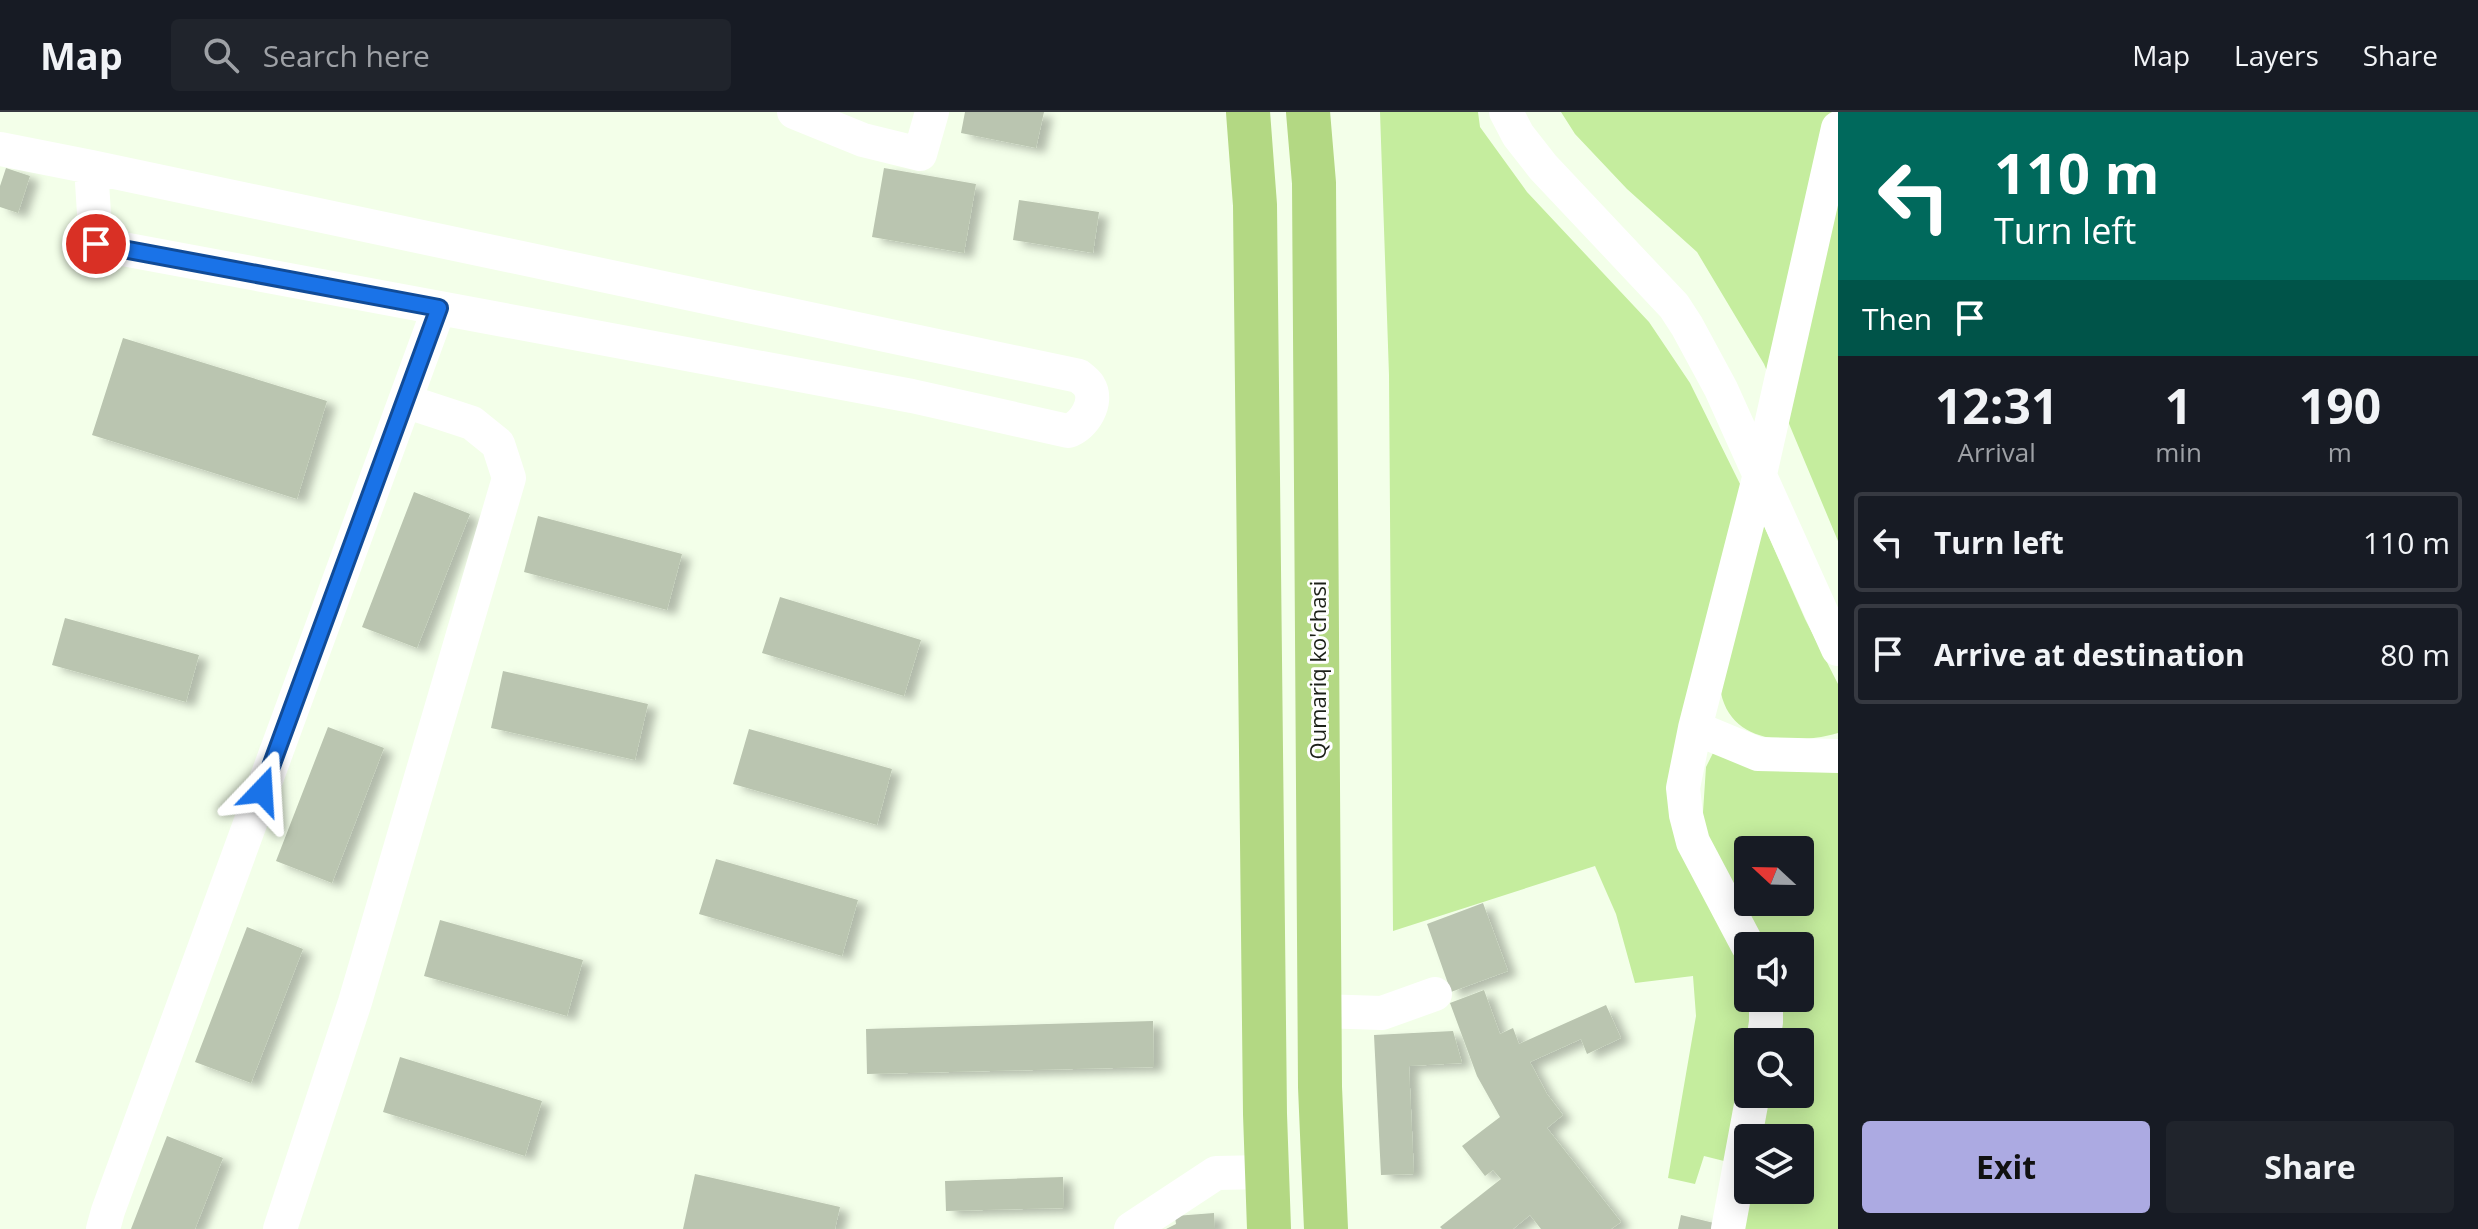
<!DOCTYPE html>
<html lang="en">
<head>
<meta charset="utf-8">
<style>
	body { margin:0; font-family:"Open Sans",sans-serif; background:#20242c; color:#f1f3f6; height:100vh; display:flex; flex-direction:column; font-size:30px; white-space:nowrap }
	* { box-sizing:border-box; margin:0 }
	p { font-size:26px; color:#9ea1a6 }
	.icon { flex:none; width:44px; height:44px; fill:none; stroke:currentColor; stroke-width:2; stroke-linecap:round; stroke-linejoin:round }
	.map { position:relative; flex:1; overflow:hidden }
	.sheet { display:flex; flex-direction:column; background:#171b24; width:640px }
	.sheet>* { flex:none }
	.hud { background:#00695c; color:#fff; overflow:hidden }
	.needle { width:52px; rotate:292deg }
	.controls { position:absolute; left:1734px; top:724px; display:grid; gap:16px }
	.controls a { display:grid; place-items:center; width:80px; height:80px; border-radius:8px; background:#171b24; box-shadow:0 4px 20px #0003; font-size:40px }
	.pin { position:absolute; display:grid; place-items:center; width:68px; height:68px; color:#fff; margin:-34px; border:4px solid #fff; border-radius:50%; box-shadow:0 2px 8px #0007 }
	.me { position:absolute; width:88px; margin:-44px; rotate:20deg; stroke-linejoin:round; filter:drop-shadow(0 0 6px #0008) }
	.turn { display:flex; align-items:center; gap:28px; height:168px; padding:0 24px; font-size:36px }
	.turn .icon { width:104px; height:104px; stroke-width:2.5 }
	.turn b { display:block; font-size:56px; line-height:68px }
	.then { display:flex; align-items:center; height:76px; padding:0 24px; background:#0003; gap:16px; font-size:30px }
	.eta { display:flex; justify-content:space-evenly; align-items:center; height:136px; text-align:center }
	.eta b { font-size:48px; font-weight:700; line-height:56px }
	.cta { display:flex; gap:16px; margin-top:auto; padding:16px 24px }
	.cta a { flex:1; height:92px; border-radius:8px; background:#acaae2; color:#111; font-size:32px; font-weight:700; line-height:92px; text-align:center }
	.cta a+a { background:#20242c; color:#f1f3f6 }
	ul { padding:0; list-style:none }
	li { display:flex; align-items:center; gap:24px; height:100px; margin:0 16px 12px; padding:0 8px; border:4px solid #363941; border-radius:8px }
	li div { flex:1 }
	li b { display:block; font-size:30px }
	li em { font-style:normal }
	header { display:flex; align-items:center; gap:48px; box-sizing:border-box; height:112px; padding:0 40px; background:#171b24; border-bottom:2px solid #363941 }
	header strong { font-size:38px }
	nav { display:flex; gap:44px; margin-inline-start:auto; font-size:28px }
	.search { width:560px; height:72px; background:#20242c; display:flex; align-items:center; gap:20px; box-sizing:border-box; padding:0 28px; border-radius:8px; color:#9ea1a6; font-size:30px }
	main { display:flex; flex:1; min-height:0 }
	.map>svg:first-child { display:block }
	.green { fill:#c5ed9e; fill-rule:evenodd }
	.building { fill:#bac5b0; filter:url(#shadow) }
	.lines { fill:none; stroke-linecap:round; stroke-linejoin:round }
	.minor { stroke:#fff; stroke-width:34 }
	.major { stroke:#b3d883; stroke-width:44 }
	.route-casing { stroke:#114b97; stroke-width:20 }
	.route { stroke:#1a73e8; stroke-width:14 }
	.labels { text-anchor:middle; dominant-baseline:central; stroke-width:6; stroke-linejoin:round; paint-order:stroke }
	.street-label { font-size:22px; fill:#1c2018; stroke:#fff }
</style>
</head>
<body>
<header>
<strong>Map</strong>
<div class="search"><svg class="icon" aria-label="search" viewBox="0 0 24 24"><circle cx="10" cy="10" r="6"/><path d="M15 15l6 6"/></svg>Search here</div>
<nav><a>Map</a><a>Layers</a><a>Share</a></nav>
</header>
<main>
<div class="map">
<svg width="1838" height="1117" viewBox="0 0 1838 1117">
	<defs>
		<filter id="shadow"><feDropShadow dx="9" dy="5" stdDeviation="4" flood-color="#0004"/></filter>
	</defs>
	<rect width="100%" height="100%" fill="#f3ffe9"/>
	<path class="green" d="M1380,0H1478L1480,15L1527,80L1649,210L1690,271L1743,378L1679,735L1748,854V886H1756L1748,930V970L1732,1051L1704,1044L1695,1072L1668,1066L1696,904L1693,864L1635,871L1616,802L1595,754L1393,819L1389,263Z
		M1561,0H1838V429L1764,252L1697,140L1627,77L1575,22Z
		M1760,405L1805,507L1838,572V621C1795,633 1732,634 1721,581Z
		M1713,641L1838,650V1117H1741L1751,1078H1800V1026H1761L1769,982H1800V930H1779L1776,886H1800V834H1766L1702,715L1706,655ZM1748,738H1800V790H1748Z"/>
	<path class="building" d="M965,0H1044L1036,36L961,21Z
		M6,56L30,64L18,101L0,95V74Z
		M884,56L976,72L964,141L872,125Z
		M1019,88L1099,100L1093,141L1013,128Z
		M123,226L327,289L297,387L92,323Z
		M414,380L470,402L417,536L362,515Z
		M538,404L682,442L667,498L524,460Z
		M780,485L921,528L904,584L762,541Z
		M65,506L199,543L186,590L52,553Z
		M503,559L648,592L635,648L491,616Z
		M328,615L384,636L332,771L276,749Z
		M749,617L892,657L877,713L733,672Z
		M716,747L858,788L842,844L699,802Z
		M1483,791L1508,859L1451,880L1427,812Z
		M440,808L583,848L567,904L424,864Z
		M247,815L303,837L251,971L195,950Z
		M1484,878L1500,922L1513,916L1519,932L1606,893L1621,926L1587,942L1581,927L1530,950L1547,982L1563,1003L1547,1016L1621,1110L1611,1117H1541L1530,1103L1513,1117H1442L1440,1115L1501,1067L1493,1058L1485,1064L1462,1034L1500,1005L1477,964L1450,891Z
		M1153,909L1154,955L867,962L866,917Z
		M1453,919L1462,951L1409,954L1414,1062L1381,1063L1374,923Z
		M400,945L542,989L525,1044L383,1000Z
		M167,1024L223,1046L195,1117H131Z
		M695,1062L840,1095L835,1117H683Z
		M1063,1065L1064,1096L946,1099L945,1069Z
		M1214,1101L1215,1117H1166L1176,1112L1175,1104Z
		M1681,1103L1714,1111L1712,1117H1678Z"/>
	<g class="lines">
		<path class="minor" d="M794,0L863,28L920,42L932,0
			M1506,0L1518,23L1543,55L1674,194L1687,214L1721,277L1838,537
			M0,37L91,55L1079,264C1082,267 1088,271 1089,274C1099,290 1084,314 1068,319L912,284L96,132L91,55
			M1695,616L1758,642L1838,644
			M1748,834L1693,730L1686,703L1683,676L1695,616L1760,362L1838,16
			M1319,899L1382,901L1435,882
			M1763,930L1766,910V886
			M103,1117L108,1099L439,196
			M280,1117L355,890L509,366L498,332L472,311L405,289
			M1131,1117L1216,1061L1266,1060
			M1728,1117L1753,982"/>
		<path class="major" d="M1248,0L1255,93L1265,1002L1269,1117
			M1308,0L1314,71L1320,975L1326,1117"/>
	</g>
	<g class="lines">
		<defs>
			<path id="route" d="M96,132L439,196L262,679"/>
		</defs>
		<use href="#route" class="route-casing"/>
		<use href="#route" class="route"/>
	</g>
	<g class="labels">
		<g class="street-label">
			<text transform="translate(1317 558) rotate(-90)">Qumariq ko'chasi</text>
		</g>
	</g>
</svg>
<div class="controls">
<a><svg class="needle" viewBox="-14 -14 28 28"><path d="M0-13l5 13h-10z" fill="#e53935"/><path d="M0 13l5-13h-10z" fill="#9ea1a6"/></svg></a>
<a><svg class="icon" aria-label="sound" viewBox="0 0 24 24"><path d="M4 9h4l5-4v14l-5-4H4zM17 9q2 3 0 6"/></svg></a>
<a><svg class="icon" aria-label="search" viewBox="0 0 24 24"><circle cx="10" cy="10" r="6"/><path d="M15 15l6 6"/></svg></a>
<a><svg class="icon" aria-label="layers" viewBox="0 0 24 24"><path d="M12 4l9 5-9 5-9-5zM3 14l9 5 9-5"/></svg></a>
</div>
<div class="pin" style="left:96px;top:132px;background:#d93025"><svg class="icon" aria-label="arrive" viewBox="0 0 24 24"><path d="M6 21V4h12l-3 4 3 4H6"/></svg></div>
<svg class="me" style="left:262px;top:679px" viewBox="-20 -20 40 40"><path d="M0-17L14 15 0 8-14 15z" fill="#1a73e8" stroke="#fff" stroke-width="4"/></svg>
</div>
<section class="sheet">
<div class="hud">
<div class="turn"><svg class="icon" aria-label="left" viewBox="0 0 24 24"><path d="M17 20v-9H6M10 6l-5 5 5 5"/></svg><div><b>110 m</b>Turn left</div></div>
<div class="then">Then<svg class="icon" aria-label="arrive" viewBox="0 0 24 24"><path d="M6 21V4h12l-3 4 3 4H6"/></svg></div>
</div>
<div class="eta">
<div><b>12:31</b><p>Arrival</p></div>
<div><b>1</b><p>min</p></div>
<div><b>190</b><p>m</p></div>
</div>
<ul>
<li><svg class="icon" aria-label="left" viewBox="0 0 24 24"><path d="M17 20v-9H6M10 6l-5 5 5 5"/></svg><div><b>Turn left</b></div><em>110 m</em></li>
<li><svg class="icon" aria-label="arrive" viewBox="0 0 24 24"><path d="M6 21V4h12l-3 4 3 4H6"/></svg><div><b>Arrive at destination</b></div><em>80 m</em></li>
</ul>
<div class="cta"><a>Exit</a><a>Share</a></div>
</section>
</main>
</body>
</html>
